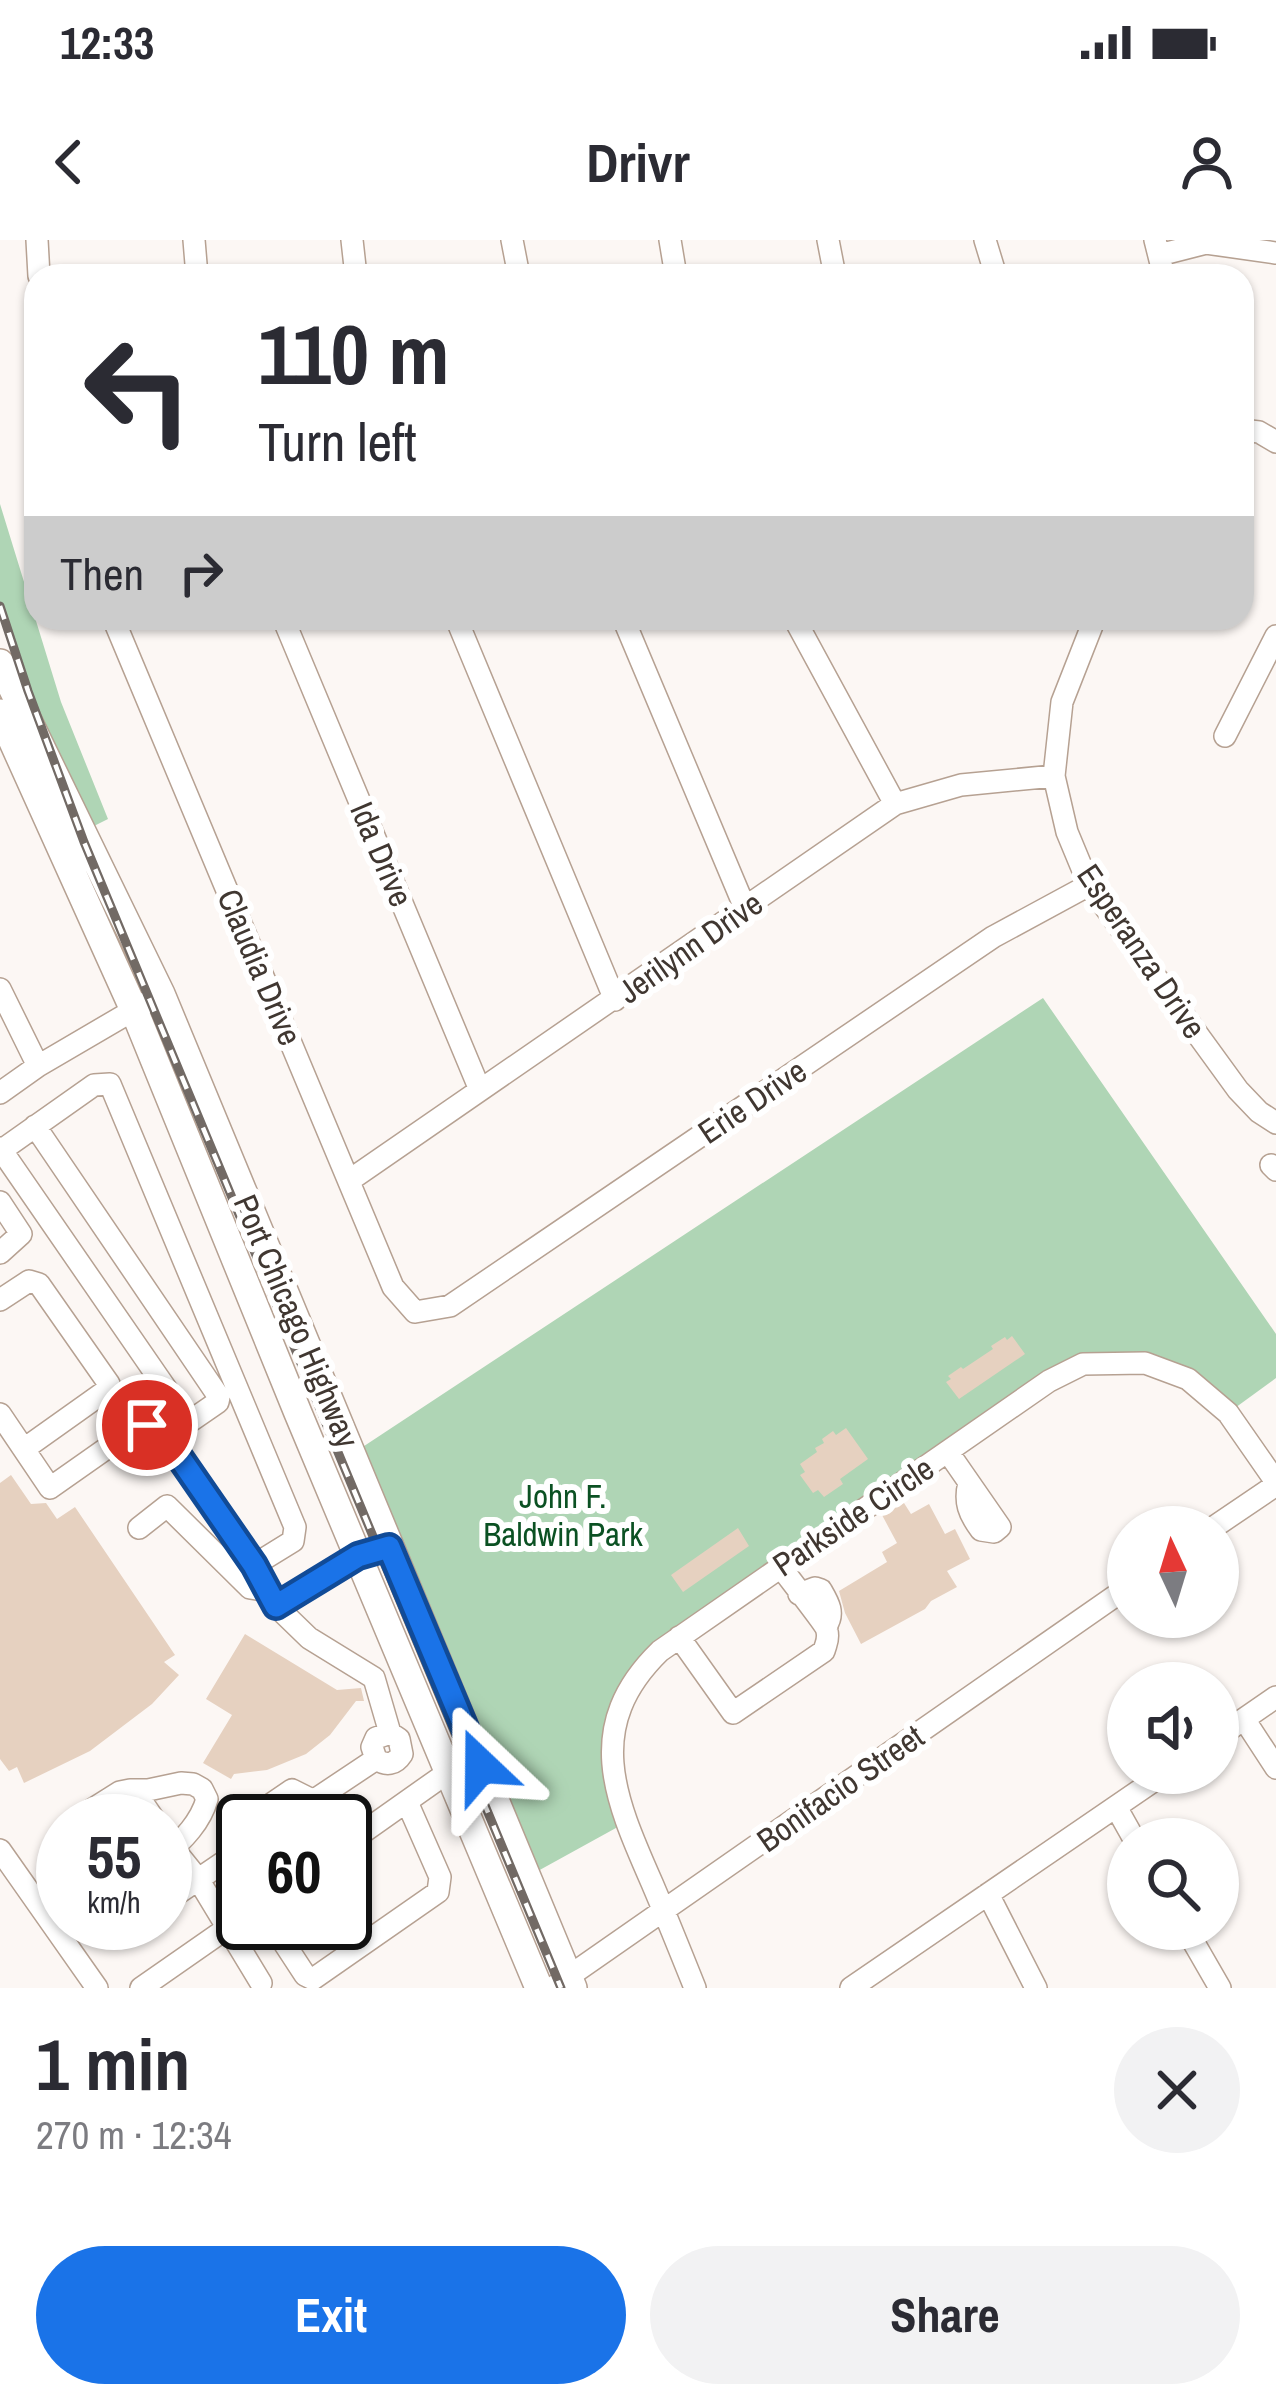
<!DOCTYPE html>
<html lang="en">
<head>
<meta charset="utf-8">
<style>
	body { margin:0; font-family:"Archivo Narrow",sans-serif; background:#f2f2f3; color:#2b2b33; height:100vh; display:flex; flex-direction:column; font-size:45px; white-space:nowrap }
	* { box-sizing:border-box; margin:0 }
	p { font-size:39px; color:#7c7c81 }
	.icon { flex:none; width:66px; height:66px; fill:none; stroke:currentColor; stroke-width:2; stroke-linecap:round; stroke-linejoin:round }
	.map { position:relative; height:1748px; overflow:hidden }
	.drawer { display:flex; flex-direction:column; background:#fff; flex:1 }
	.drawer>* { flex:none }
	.banner { position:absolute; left:24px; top:24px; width:1230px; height:366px; border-radius:36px; box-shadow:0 3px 9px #0004; background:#fff; color:#2b2b33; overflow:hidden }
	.needle { width:78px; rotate:356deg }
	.tools { position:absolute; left:1107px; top:1266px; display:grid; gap:24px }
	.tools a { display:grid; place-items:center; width:132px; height:132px; border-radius:50%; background:#fff; box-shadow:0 3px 9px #0004; font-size:60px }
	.speed { position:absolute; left:36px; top:1554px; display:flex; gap:24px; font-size:60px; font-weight:700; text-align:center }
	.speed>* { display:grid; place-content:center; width:156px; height:156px; border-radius:50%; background:#fff; box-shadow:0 3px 9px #0004; line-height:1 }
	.speed small { font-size:30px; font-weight:400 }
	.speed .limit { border:6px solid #111; border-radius:18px; background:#fff; color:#111 }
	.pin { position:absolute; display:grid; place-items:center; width:102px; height:102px; color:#fff; margin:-51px; border:6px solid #fff; border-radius:50%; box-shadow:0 3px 12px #0007 }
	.me { position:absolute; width:132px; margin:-66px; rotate:337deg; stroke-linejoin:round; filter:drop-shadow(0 0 9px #0008) }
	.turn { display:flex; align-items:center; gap:42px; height:252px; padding:0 36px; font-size:54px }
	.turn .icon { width:156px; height:156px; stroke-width:2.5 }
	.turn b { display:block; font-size:84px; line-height:102px }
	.then { display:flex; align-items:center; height:114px; padding:0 36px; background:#0003; gap:24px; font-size:45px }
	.round { display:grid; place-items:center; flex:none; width:126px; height:126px; border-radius:63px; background:#f2f2f3 }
	.overview { display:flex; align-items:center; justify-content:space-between; height:204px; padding:0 36px }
	h1 { font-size:72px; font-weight:800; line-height:90px }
	.action { display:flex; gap:24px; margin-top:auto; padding:24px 36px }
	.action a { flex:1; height:138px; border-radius:72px; background:#1a73e8; color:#fff; font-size:48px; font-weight:800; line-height:138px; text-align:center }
	.action a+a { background:#f2f2f3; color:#2b2b33 }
	.status { display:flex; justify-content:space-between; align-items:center; height:84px; padding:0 60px; background:#fff; direction:ltr }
	.status svg { height:33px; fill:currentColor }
	header { display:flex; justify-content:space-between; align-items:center; height:156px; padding:0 36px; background:#fff; font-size:54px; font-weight:800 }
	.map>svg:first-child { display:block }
	.green { fill:#afd5b5 }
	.building { fill:#e6d1c0 }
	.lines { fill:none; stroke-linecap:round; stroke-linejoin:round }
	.minor-casing { stroke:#b6a192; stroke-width:24 }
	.major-casing { stroke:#b6a192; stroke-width:30 }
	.minor { stroke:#fff; stroke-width:21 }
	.major { stroke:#fff; stroke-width:27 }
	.rail-casing { stroke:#726a65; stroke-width:9 }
	.rail { stroke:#fff; stroke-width:4.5; stroke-dasharray:14; stroke-linecap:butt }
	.route-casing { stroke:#114b97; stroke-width:30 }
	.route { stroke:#1a73e8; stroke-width:21 }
	.labels { text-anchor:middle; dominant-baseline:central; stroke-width:12; stroke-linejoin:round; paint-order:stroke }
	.street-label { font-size:33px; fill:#403731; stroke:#fff }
	.park-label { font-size:33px; fill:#0b5123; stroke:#fff }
</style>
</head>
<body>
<div class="status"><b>12:33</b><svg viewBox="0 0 49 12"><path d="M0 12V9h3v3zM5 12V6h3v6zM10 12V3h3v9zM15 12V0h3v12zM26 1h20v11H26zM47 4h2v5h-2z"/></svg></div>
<header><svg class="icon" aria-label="back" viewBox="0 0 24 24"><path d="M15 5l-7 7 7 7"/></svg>Drivr<svg class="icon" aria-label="person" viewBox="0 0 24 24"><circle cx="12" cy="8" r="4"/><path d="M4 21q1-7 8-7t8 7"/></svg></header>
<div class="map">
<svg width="1276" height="1748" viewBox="0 0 1276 1748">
	<rect width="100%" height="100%" fill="#fcf7f4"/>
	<path class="green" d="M0,264L61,462L108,579L80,593L28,451L0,366Z
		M1043,758L1276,1094V1138L1228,1173L1188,1139L1083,1124L660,1411L616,1477L625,1583L527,1637L352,1214Z"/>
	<path class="building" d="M1012,1096L1025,1114L959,1159L946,1142L951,1139L948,1136L961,1127L963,1129L993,1109L991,1106L1005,1097L1007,1100Z
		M846,1188L868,1219L840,1239L843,1244L824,1257L818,1250L813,1253L800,1235L805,1232L800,1224L817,1212L815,1208L824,1203L822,1199L833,1191L836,1195Z
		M11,1235L31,1264L46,1263L57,1279L75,1267L175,1415L164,1422L179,1435L152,1464L90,1511L24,1543L17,1527L9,1531L0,1519V1243Z
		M904,1263L911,1274L929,1264L945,1294L955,1289L970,1319L947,1331L957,1347L931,1361L925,1369L861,1404L845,1373L839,1351L887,1322L882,1312L897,1303L882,1275Z
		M738,1288L749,1306L683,1352L671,1335Z
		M245,1394L337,1450L361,1448L364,1461H356L330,1495L306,1514L267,1530L234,1534L231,1539L203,1523L232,1475L206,1459Z"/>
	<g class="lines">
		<defs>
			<path id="minor" d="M37,0L39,36
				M194,0L197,36
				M352,0L356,36
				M512,0L519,36
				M670,0L676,36
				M828,0L835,36
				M985,0L996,36
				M1155,0L1164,36
				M1159,15L1206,3L1276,13
				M1242,190L1259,192L1276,202
				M113,378L393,1047L415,1072L450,1066L993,697L1089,645
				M283,378L480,850
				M456,378L615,760
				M623,378L745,668
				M794,378L895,564
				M1095,378L1062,462L1054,536L1067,592L1089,645L1238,850L1259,872L1276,883
				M1225,496L1276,396
				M0,749L38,826
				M0,853L38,826L161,754
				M0,908L189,1182L218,1162L219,1157L35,886
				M2,910L94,845L110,844L295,1287L293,1301L254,1325
				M1271,925L1276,930
				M350,940L895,564L961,545L1054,536
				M0,962L21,994L0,1013
				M0,1060L29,1041L39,1044L109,1144L107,1150L24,1209
				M0,1174L50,1248L134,1189L147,1185L162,1191L261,1335L276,1366L309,1398L374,1438L390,1493
				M948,1212L1000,1287L994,1292L981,1290C969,1274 964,1262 969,1243
				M1214,1287L1276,1245
				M139,1288L167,1266L250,1348L269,1351
				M799,1354L815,1348L821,1350C828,1362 835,1373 826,1386
				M276,1366L358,1316
				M679,1397L733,1473L824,1411C826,1403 829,1400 827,1391C826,1385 788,1337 780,1326
				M1244,1479L1276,1528
				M1218,1497L1276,1457
				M134,1550L155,1581
				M1116,1567L1134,1599
				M74,1581L120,1552L130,1550H148L181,1543L193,1544L202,1549L207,1559C201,1581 183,1601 165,1614
				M269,1581L270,1565L292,1550L312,1560
				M283,1581L376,1519C386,1526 395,1525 402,1514L399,1499L390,1493L376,1498L372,1507L376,1519
				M165,1598L198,1639L261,1743
				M345,1605L437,1540L481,1526
				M0,1610L97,1748
				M988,1654L1036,1748
				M165,1662L243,1609
				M271,1683L305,1735L313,1739L438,1652L440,1637L407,1562
				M1186,1689L1220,1748
				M141,1748L243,1677
				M552,1748L1128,1347
				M695,1748C681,1713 667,1678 652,1643C614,1557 583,1486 660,1411L1049,1141L1083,1124L1145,1123L1188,1139L1228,1173L1276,1242
				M851,1748L1165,1533"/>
			<path id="major" d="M0,423L161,754L573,1748
				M0,473L134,770L298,1173L539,1748"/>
		</defs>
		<use href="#minor" class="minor-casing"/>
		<use href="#major" class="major-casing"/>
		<use href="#minor" class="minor"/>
		<use href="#major" class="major"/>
		<defs>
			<path id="rail" d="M0,366L28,451L84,602L561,1748"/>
		</defs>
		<use href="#rail" class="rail-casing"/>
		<use href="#rail" class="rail"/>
	</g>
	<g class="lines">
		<defs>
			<path id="route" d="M147,1185L162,1192L254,1325L276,1366L358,1316L389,1307L481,1526"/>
		</defs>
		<use href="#route" class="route-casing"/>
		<use href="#route" class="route"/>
	</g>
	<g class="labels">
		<g class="street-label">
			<text transform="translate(382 614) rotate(67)">Ida Drive</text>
			<text transform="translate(690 707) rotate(-35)">Jerilynn Drive</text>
			<text transform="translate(1142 711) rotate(56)">Esperanza Drive</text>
			<text transform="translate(260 727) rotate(67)">Claudia Drive</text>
			<text transform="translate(752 861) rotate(-34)">Erie Drive</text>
			<text transform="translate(297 1081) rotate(67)">Port Chicago Highway</text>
			<text transform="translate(853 1276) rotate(-34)">Parkside Circle</text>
			<text transform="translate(840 1548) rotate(-35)">Bonifacio Street</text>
		</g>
		<g class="park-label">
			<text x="563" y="1256">John F.<tspan x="563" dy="38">Baldwin Park</tspan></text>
		</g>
	</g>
</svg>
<div class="tools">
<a><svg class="needle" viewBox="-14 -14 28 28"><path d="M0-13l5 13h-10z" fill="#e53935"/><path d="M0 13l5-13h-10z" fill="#7c7c81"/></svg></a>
<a><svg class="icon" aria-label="sound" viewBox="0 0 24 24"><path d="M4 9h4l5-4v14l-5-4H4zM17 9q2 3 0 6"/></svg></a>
<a><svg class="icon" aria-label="search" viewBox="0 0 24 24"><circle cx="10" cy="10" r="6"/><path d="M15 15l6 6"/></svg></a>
</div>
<div class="speed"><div>55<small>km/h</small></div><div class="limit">60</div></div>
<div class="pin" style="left:147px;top:1185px;background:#d93025"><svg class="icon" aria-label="arrive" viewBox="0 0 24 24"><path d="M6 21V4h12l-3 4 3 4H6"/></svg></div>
<svg class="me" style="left:481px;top:1526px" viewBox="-20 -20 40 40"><path d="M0-17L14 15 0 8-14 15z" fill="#1a73e8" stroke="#fff" stroke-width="4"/></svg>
<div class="banner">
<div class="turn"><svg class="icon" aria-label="left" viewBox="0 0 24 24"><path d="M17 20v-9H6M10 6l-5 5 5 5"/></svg><div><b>110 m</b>Turn left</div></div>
<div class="then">Then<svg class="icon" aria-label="right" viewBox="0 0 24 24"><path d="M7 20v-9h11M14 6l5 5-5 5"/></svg></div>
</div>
</div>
<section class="drawer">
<div class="overview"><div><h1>1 min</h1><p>270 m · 12:34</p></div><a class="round"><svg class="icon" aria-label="close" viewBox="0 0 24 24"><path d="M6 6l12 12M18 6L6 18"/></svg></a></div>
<div class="action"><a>Exit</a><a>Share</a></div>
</section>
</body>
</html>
